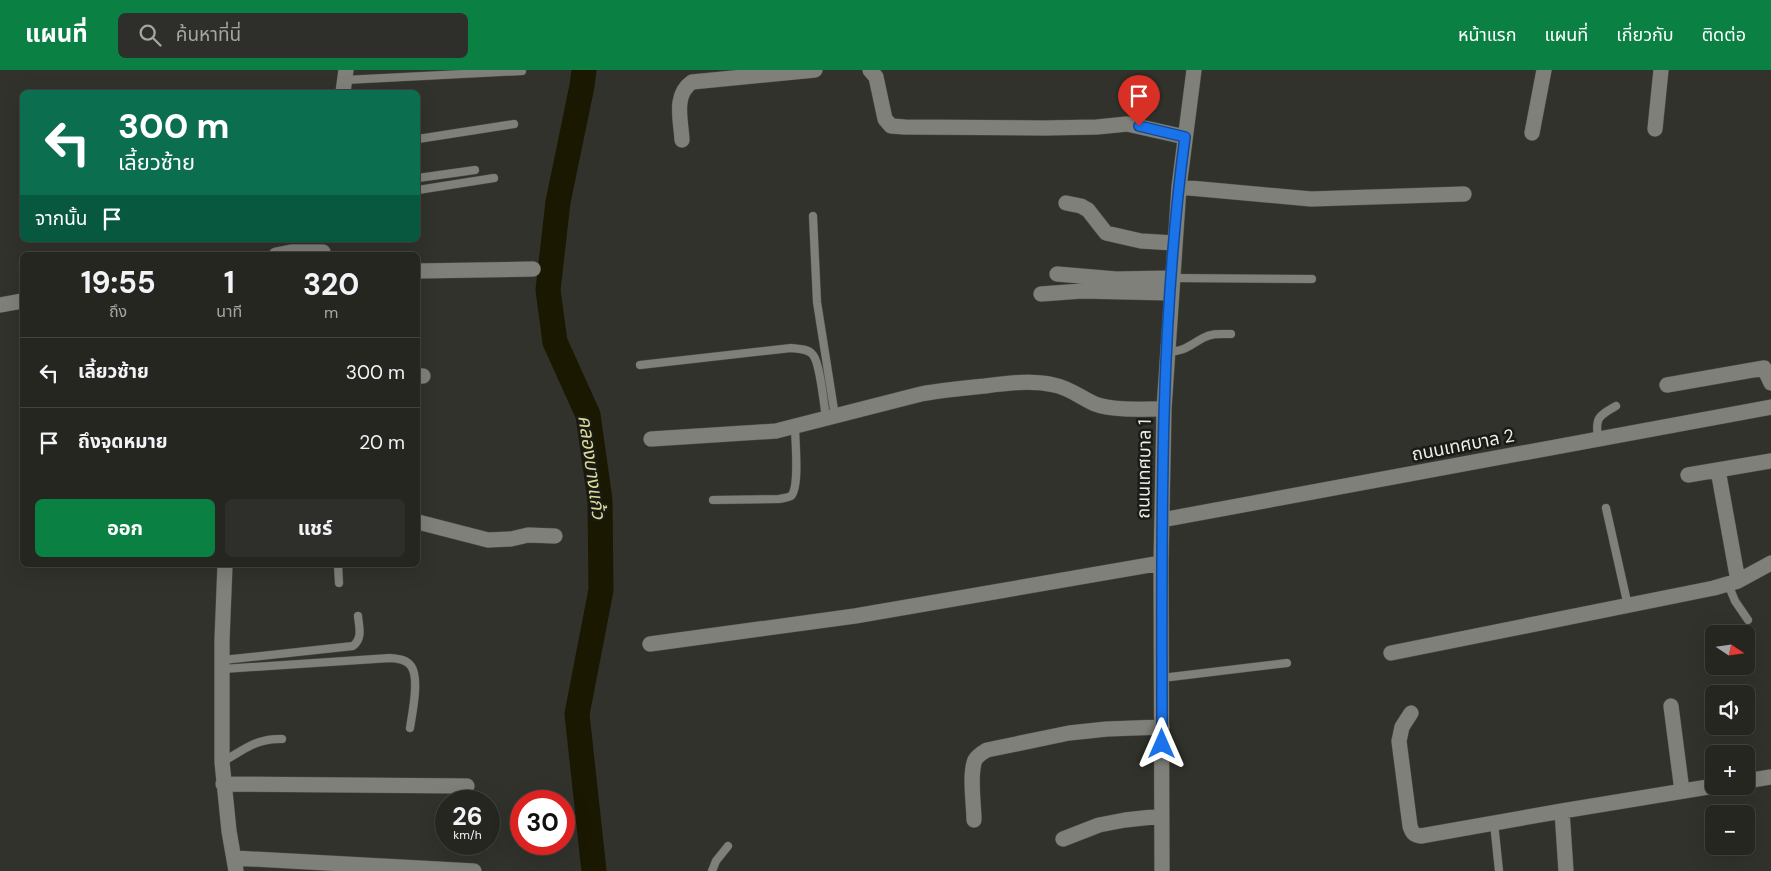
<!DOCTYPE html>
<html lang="th">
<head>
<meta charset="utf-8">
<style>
	body { margin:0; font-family:"DM Sans","Noto Sans Thai",sans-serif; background:#2e2e2a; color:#f1f3f6; height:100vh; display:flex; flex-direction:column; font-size:19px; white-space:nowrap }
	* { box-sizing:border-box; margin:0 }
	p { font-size:16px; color:#a4a5a5 }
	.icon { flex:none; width:28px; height:28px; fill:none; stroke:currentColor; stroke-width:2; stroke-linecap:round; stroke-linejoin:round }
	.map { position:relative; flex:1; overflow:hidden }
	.side { position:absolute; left:20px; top:182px; width:400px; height:315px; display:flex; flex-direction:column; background:#262621; border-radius:8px; box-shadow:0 5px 20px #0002,0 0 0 1px #42433f }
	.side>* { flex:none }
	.banner { position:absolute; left:20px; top:20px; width:400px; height:152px; border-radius:8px; box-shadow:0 5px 20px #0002,0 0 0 1px #42433f; background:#0b6e4f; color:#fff; overflow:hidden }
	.needle { width:32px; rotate:103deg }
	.controls { position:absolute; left:1705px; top:555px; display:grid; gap:10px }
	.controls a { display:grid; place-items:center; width:50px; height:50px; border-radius:8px; background:#262621; box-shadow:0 5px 20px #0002,0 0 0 1px #42433f; font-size:25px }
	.speed { position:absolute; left:435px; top:720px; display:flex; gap:10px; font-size:25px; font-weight:700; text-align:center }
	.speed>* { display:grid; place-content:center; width:65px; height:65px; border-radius:50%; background:#262621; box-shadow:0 5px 20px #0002,0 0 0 1px #42433f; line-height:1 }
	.speed small { font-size:12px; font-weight:400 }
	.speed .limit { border:8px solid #d22; background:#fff; color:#111 }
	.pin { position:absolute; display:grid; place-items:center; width:42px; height:42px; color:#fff; margin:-51px -21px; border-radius:50% 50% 50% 0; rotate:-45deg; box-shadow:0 0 5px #0007 }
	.pin .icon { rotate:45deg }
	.me { position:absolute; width:55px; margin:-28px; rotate:0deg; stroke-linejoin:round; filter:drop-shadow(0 0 4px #0008) }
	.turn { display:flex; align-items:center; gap:18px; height:105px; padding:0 15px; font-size:22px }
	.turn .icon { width:65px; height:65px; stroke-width:2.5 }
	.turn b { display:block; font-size:35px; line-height:42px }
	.then { display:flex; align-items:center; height:48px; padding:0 15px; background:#0003; gap:10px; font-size:19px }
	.eta { display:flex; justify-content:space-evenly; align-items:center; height:85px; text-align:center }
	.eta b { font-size:30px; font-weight:700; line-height:35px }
	.primary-button { display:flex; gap:10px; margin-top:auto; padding:10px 15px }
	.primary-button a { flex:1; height:58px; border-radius:8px; background:#0b8043; color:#fff; font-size:20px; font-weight:700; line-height:58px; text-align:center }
	.primary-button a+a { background:#2e2e2a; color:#f1f3f6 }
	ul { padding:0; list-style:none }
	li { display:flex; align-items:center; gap:15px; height:70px; padding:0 15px; border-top:1px solid #42433f }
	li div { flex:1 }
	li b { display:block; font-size:19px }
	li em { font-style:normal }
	header { display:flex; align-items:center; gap:30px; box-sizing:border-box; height:70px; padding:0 25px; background:#0b8043; color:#fff }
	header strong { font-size:24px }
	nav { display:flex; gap:28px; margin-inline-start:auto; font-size:18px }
	.search { width:350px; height:45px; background:#2e2e2a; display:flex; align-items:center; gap:12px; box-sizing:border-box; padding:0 18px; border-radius:8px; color:#a4a5a5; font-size:19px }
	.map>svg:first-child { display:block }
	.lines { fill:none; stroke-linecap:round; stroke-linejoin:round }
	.river { stroke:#1a1800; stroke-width:25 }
	.lane-casing { stroke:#4d4d48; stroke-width:9 }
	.street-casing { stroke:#4d4d48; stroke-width:16 }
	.lane { stroke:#80807a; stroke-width:8 }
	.street { stroke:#80807a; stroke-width:15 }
	.route-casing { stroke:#114b97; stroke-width:12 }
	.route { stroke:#1a73e8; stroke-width:9 }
	.labels { text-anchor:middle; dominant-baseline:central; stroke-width:5; stroke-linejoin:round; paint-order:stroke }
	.street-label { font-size:18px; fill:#edede9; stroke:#1a1a17 }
	.water-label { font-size:19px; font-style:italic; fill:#dbd992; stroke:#1a1a17 }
</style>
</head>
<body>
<header>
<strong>แผนที่</strong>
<div class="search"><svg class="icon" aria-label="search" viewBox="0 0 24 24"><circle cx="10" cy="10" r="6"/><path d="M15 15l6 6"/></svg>ค้นหาที่นี่</div>
<nav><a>หน้าแรก</a><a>แผนที่</a><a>เกี่ยวกับ</a><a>ติดต่อ</a></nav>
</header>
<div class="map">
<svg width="1771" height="801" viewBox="0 0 1771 801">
	<rect width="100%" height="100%" fill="#32322c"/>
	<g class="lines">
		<path class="river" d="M584,0L582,16L558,132L548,220L555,272L588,345L600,430L601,520L577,644L594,801"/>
		<defs>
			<path id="lane" d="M345,10L522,1
				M418,69L514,54
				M418,108L475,100
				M418,120L494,108
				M813,146L817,232L835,346
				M1172,208L1312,209
				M1167,282C1186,281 1188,276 1203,268C1212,263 1221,264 1231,264
				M640,295L791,278C798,279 808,278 813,285C820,293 824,335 826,348
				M1598,369C1595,348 1598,346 1616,336
				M713,430L779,429C783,428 787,428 791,426C800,417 795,371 795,357
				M1606,438L1628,536
				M338,495L339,513
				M1728,514L1735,531L1748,550
				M223,590L353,576C363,568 359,557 358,546
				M223,599L390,588C398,589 406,589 411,596C420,608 412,644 410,658
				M1162,608L1287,593
				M222,692C244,680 256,668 282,669
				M1494,753L1499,801
				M712,801L716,791L728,776"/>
			<path id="street" d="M870,0L876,7L885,49L891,56L905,57L1045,58L1097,57L1127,54L1185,67
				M343,22L346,0
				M1655,59L1661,0
				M1532,63L1544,0
				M682,70C681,50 673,25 692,12L815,0
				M1179,117L1311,129L1464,124
				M1066,133L1081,136L1088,140L1106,163L1141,171L1174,173
				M276,185L291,182H323
				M418,201L533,199
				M1057,204L1116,209L1172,208
				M1041,224L1082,221L1171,223
				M0,235L22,231
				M418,306H423
				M1667,315L1764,298L1771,313
				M651,369L776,361L921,324C942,320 964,318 985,316C1008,313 1031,310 1054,315C1070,318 1081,328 1095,334C1114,341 1144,339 1164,339
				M1718,400L1738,511
				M1688,405L1771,391
				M1162,450L1771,337
				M418,452L488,470L511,469L528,465L555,466
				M225,495L222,570V692L229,761L236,801
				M650,574L855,546L1161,493
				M1391,583L1714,518L1738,511L1771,493
				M1671,636L1682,721
				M1411,643L1402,657L1399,671L1410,756C1412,763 1414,765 1421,766L1562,741L1714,716
				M1746,711L1771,707
				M223,714L467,716
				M1562,741L1566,801
				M974,750C974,735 969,704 975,690C978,685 982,683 987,680L1069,663L1107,659L1162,657
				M1063,769L1099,755L1125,750L1162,746
				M234,788L474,801
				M1162,801L1161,493L1164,339L1179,117L1194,0"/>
		</defs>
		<use href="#lane" class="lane-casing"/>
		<use href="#street" class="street-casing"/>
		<use href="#lane" class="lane"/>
		<use href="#street" class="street"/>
	</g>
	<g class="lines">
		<defs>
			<path id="route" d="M1139,56L1185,67C1158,268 1162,472 1162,674"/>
		</defs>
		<use href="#route" class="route-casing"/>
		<use href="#route" class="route"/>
	</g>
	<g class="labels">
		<g class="street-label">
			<text transform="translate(1463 375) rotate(-11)">ถนนเทศบาล 2</text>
			<text transform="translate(1144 399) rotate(-89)">ถนนเทศบาล 1</text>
		</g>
		<g class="water-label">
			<text transform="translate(592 397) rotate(82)">คลองบางแก้ว</text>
		</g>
	</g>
</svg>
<div class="controls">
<a><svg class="needle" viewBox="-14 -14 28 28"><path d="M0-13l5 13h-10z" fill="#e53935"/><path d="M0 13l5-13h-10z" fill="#a4a5a5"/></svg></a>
<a><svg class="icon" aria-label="sound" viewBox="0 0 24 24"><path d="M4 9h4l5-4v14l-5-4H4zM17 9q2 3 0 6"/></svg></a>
<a>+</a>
<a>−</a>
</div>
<div class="speed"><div>26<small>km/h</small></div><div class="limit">30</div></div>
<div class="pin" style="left:1139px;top:56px;background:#d93025"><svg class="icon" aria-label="arrive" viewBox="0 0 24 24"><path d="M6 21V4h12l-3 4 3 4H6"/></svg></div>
<svg class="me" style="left:1162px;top:674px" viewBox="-20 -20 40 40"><path d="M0-17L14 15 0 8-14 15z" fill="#1a73e8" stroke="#fff" stroke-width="4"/></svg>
<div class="banner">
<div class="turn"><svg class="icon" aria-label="left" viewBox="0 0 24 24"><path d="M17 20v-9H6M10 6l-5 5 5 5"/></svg><div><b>300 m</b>เลี้ยวซ้าย</div></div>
<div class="then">จากนั้น<svg class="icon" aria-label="arrive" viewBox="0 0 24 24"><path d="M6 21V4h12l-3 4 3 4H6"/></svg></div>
</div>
<section class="side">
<div class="eta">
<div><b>19:55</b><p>ถึง</p></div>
<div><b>1</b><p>นาที</p></div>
<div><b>320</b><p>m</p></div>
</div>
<ul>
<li><svg class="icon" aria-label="left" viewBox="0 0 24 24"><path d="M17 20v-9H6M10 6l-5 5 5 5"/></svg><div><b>เลี้ยวซ้าย</b></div><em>300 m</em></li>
<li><svg class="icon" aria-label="arrive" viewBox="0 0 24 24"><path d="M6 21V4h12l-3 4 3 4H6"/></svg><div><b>ถึงจุดหมาย</b></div><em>20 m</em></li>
</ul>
<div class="primary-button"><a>ออก</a><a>แชร์</a></div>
</section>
</div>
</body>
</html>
